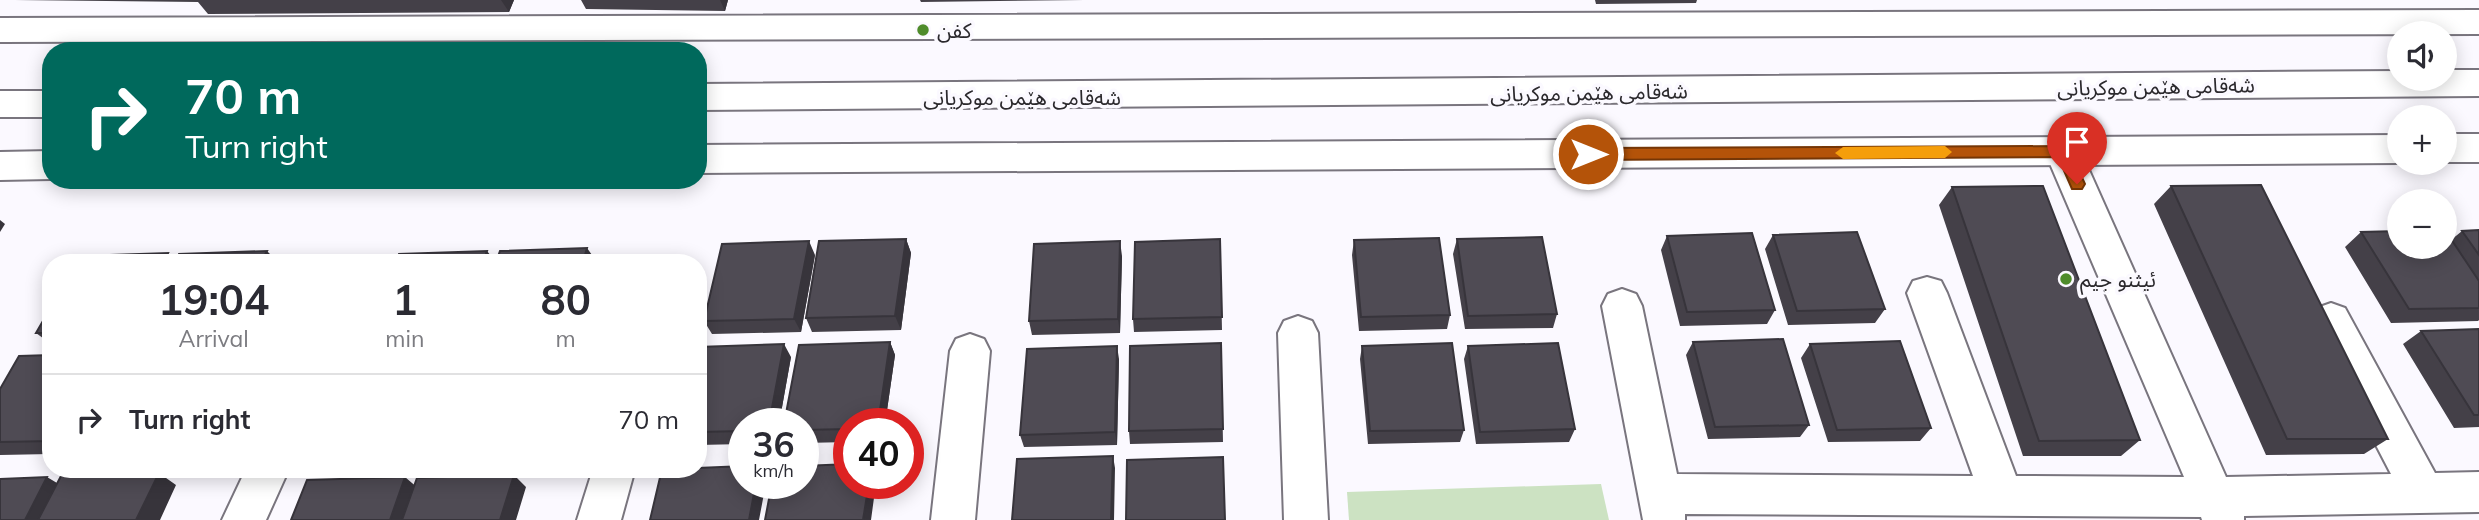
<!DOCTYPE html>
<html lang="en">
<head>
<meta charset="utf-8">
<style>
	body { margin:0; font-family:Mulish,"Noto Sans Arabic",sans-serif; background:#f2f2f3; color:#2b2b33; height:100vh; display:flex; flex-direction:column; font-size:26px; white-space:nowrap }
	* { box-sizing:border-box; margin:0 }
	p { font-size:23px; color:#7c7c81 }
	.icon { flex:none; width:38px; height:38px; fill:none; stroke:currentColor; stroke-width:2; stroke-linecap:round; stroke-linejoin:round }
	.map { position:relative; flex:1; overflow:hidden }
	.sheet { position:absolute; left:42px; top:254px; width:665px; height:224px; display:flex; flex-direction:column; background:#fff; border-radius:28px; box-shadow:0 4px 18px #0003 }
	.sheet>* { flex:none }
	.banner { position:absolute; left:42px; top:42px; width:665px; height:147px; border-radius:28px; box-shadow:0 4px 18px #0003; background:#00695c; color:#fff; overflow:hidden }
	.buttons { position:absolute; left:2387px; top:21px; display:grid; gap:14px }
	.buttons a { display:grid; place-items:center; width:70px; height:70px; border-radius:50%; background:#fff; box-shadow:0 4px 18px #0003; font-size:35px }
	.speed { position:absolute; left:728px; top:408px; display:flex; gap:14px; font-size:35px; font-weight:700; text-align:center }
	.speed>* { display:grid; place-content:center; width:91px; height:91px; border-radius:50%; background:#fff; box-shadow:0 4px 18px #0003; line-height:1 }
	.speed small { font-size:18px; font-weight:400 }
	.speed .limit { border:10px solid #d22; background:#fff; color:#111 }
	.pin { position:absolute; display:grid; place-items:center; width:60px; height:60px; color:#fff; margin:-72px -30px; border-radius:50% 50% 50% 0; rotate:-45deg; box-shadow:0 0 7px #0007 }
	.pin .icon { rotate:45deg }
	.me { position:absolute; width:77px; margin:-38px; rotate:90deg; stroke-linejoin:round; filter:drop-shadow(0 0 5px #0008) }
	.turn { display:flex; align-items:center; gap:24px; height:147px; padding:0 28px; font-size:32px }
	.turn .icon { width:91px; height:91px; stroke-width:2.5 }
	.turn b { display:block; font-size:49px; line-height:60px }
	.eta { display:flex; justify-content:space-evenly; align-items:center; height:119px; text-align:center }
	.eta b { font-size:42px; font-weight:700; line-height:49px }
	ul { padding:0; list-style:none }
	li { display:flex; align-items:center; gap:21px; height:91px; padding:0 28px; border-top:2px solid #e1e1e2 }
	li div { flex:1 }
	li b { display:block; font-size:26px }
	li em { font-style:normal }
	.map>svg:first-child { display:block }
	.green { fill:#cce2c2 }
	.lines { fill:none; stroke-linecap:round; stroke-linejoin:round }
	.minor-casing { stroke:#79757e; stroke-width:4 }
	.tertiary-casing { stroke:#79757e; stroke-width:4 }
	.minor { fill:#fff; fill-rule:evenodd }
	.tertiary { fill:#fff; fill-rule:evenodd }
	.wall { fill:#444048 }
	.shaded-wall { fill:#37343b }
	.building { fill:#4f4b54; stroke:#37343b; stroke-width:2 }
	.route { fill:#b45309; stroke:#753606; stroke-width:2 }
	.slow { fill:#f59e0b }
	.poi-dot { fill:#4f8c2b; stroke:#fbf9ff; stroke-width:2.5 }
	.labels { text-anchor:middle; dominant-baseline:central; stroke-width:7; stroke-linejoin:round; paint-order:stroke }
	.poi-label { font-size:21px; fill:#2b292d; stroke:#fbf9ff; text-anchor:start }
	.street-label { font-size:21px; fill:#2b292d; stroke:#fbf9ff }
</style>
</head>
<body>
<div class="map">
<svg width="2479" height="520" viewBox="0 0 2479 520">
	<rect width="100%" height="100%" fill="#fbf9ff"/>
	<path class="green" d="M1601,484L1609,520H1349L1347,492Z"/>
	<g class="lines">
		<defs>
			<path id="minor" d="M2479,10V34L0,42V18Z
				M2063,138L2076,142L2081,152L2226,477L2391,474L2311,320L2317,308L2331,303L2345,308L2435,473L2479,472V512L2244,516V520H2202L2201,517L1685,514V520H1643L1602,306L1608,294L1622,289L1636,294L1642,306L1677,474L1973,476L1907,293L1913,281L1927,277L1941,281L1947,293L2016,476L2184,477L2045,152L2050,142Z
				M1298,316L1312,321L1318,333L1328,520H1284L1278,333L1284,321Z
				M970,334L984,339L990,351L975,520H931L950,351L956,339Z
				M246,469H289L266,520H222Z
				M593,469H635L621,520H577Z"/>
			<path id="tertiary" d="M2445,70H2479V96L698,110V84L2399,71V79H2445Z
				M0,91H51V117H0Z
				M2445,134H2479V162H2445Z
				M2399,135V163L698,173V145Z
				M51,151V179L0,180V152Z"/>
		</defs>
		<use href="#minor" class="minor-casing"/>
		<use href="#tertiary" class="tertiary-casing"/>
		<use href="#minor" class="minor"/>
		<use href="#tertiary" class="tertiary"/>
	</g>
	<path class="wall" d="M15,0H514L509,12L208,14L198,2Z
		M581,0H728L725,11L586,9Z
		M920,0H1084L921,2Z
		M1595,0H1697L1696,3L1596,4Z
		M2171,186L2388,439L2364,454L2266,455L2154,204Z
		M1952,187L2140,440L2121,456H2023L1939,205Z
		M2479,230V320L2478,321L2391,323L2345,247L2361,232L2451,240L2462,231Z
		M1773,235L1885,309L1875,323L1788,325L1765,249Z
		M1667,236L1775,310L1767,324L1680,326L1661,250Z
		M906,239L911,253L901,330L812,332L806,318Z
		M1220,239L1222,330L1134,332L1133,319Z
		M1457,239L1557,314L1553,328L1465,329L1453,254Z
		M1354,240L1450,315L1447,329L1359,331L1352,255Z
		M815,255L801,332L712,334L704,321Z
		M1122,256L1120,333L1032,335L1029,321Z
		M51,307V344L36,333Z
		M2479,329V427L2454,428L2403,344L2421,331Z
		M890,342L895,355L885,424H849V442L803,443V424Z
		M1693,342L1809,425L1800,437L1708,439L1686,355Z
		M1221,343L1223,442L1130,444L1129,431Z
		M1810,344L1931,428L1920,441L1828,442L1801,358Z
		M1362,346L1464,430L1460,442L1368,444L1360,359Z
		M1468,346L1575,429L1569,442L1476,444L1464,359Z
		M698,347L791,357L779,424H744V444L698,445Z
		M51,355V454L0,455V389Z
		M1119,359L1117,445L1024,447L1020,435Z"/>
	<path class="shaded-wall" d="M501,0H514L509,12Z
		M720,0H728L725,11Z
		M0,220L5,224L0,232Z
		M906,239L911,253L901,330L895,316Z
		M809,241L815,255L801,332L794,319Z
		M1120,241L1122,256L1120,333L1118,319Z
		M587,248L597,262H583Z
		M267,251L278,262H261Z
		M487,251L496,262H483Z
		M168,253L179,262H163Z
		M890,342L895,355L885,424H878Z
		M784,344L791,357L779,424H769Z
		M1117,346L1119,359L1117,445L1115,432Z
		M1113,456L1115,468L1114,520H1111Z
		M159,473L176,485L160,520H136Z
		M514,475L526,487L516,520H500Z
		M47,477L67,489L51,520H25Z
		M405,477L419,489L408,520H390Z
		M756,483H766L759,520H749Z
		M869,483H876L871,520H863Z"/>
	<path class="building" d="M2261,185L2388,439H2287L2171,186Z
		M2043,186L2140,440L2039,441L1952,187Z
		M2445,230L2479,281V308L2409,309L2361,232L2399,231V247H2445Z
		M2479,230V255L2462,231Z
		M1857,232L1885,309L1797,311L1773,235Z
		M1752,233L1775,310L1687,312L1667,236Z
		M1542,237L1557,314L1468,316L1457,239Z
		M1439,238L1450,315L1361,317L1354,240Z
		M906,239L895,316L806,318L819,241Z
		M1220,239L1222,317L1133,319L1135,242Z
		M809,241L794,319L704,321L722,244Z
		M1120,241L1118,319L1029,321L1034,244Z
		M587,248L583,262H496L500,251Z
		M267,251L261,262H175L179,254Z
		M487,251L483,262H396L399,254Z
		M168,253L163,262H76L80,256Z
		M51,307V333H36Z
		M2479,329V415H2474L2421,331Z
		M1783,339L1809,425L1715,427L1693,342Z
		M1900,341L1931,428L1837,430L1810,344Z
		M890,342L878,424H849V429L803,430V424H784L799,345Z
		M1221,343L1223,429L1129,431L1130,346Z
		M1452,343L1464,430L1370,431L1362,346Z
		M1558,343L1575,429L1480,432L1468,346Z
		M784,344L769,424H744V431L698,432V347Z
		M1117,346L1115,432L1020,435L1027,349Z
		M51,355V441L0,442V389L19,356Z
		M1113,456L1111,520H1012L1017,459Z
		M1223,457L1225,520H1126L1127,460Z
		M849,464V483H869L863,520H765L772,483H803V466Z
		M744,466V483H756L749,520H650L662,469H698V468Z
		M159,473L136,520H38L61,476Z
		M514,475L500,520H402L417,478Z
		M47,477L25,520H0V479Z
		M405,477L390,520H291L307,480Z"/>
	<path class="route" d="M2063,146L2068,147L2085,184L2082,189H2072L2058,157L1588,160L1580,154L1588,148Z"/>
	<path class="slow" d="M1945,146L1952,152L1945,158L1843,159L1835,153L1843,147Z"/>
	<g class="poi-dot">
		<circle cx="923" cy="30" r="7"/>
		<circle cx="2066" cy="279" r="7"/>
	</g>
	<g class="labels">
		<g class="poi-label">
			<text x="937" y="30">كفن</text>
			<text x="2080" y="279">ئيثنو جيم</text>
		</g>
		<g class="street-label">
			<text transform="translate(2156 86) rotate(-1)">شەقامی هێمن موکریانی</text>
			<text transform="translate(1589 92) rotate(-1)">شەقامی هێمن موکریانی</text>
			<text x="1022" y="97">شەقامی هێمن موکریانی</text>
		</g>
	</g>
</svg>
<div class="buttons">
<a><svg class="icon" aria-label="sound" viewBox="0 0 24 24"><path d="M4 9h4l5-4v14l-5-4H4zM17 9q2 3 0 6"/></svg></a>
<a>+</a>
<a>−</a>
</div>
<div class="speed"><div>36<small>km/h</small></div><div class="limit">40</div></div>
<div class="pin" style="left:2077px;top:184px;background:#d93025"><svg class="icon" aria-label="arrive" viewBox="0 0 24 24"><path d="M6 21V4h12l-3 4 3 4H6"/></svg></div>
<svg class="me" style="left:1588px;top:154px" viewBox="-20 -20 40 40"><circle r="17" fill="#b45309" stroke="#fff" stroke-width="3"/><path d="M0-11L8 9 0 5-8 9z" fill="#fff"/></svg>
<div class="banner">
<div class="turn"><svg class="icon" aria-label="right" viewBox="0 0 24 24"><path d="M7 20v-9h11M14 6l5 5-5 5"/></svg><div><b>70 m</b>Turn right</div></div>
</div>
<section class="sheet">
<div class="eta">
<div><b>19:04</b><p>Arrival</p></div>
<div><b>1</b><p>min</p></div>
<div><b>80</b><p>m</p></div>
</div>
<ul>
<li><svg class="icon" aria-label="right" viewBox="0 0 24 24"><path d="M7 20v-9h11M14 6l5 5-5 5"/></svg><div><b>Turn right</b></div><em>70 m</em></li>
</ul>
</section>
</div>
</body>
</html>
